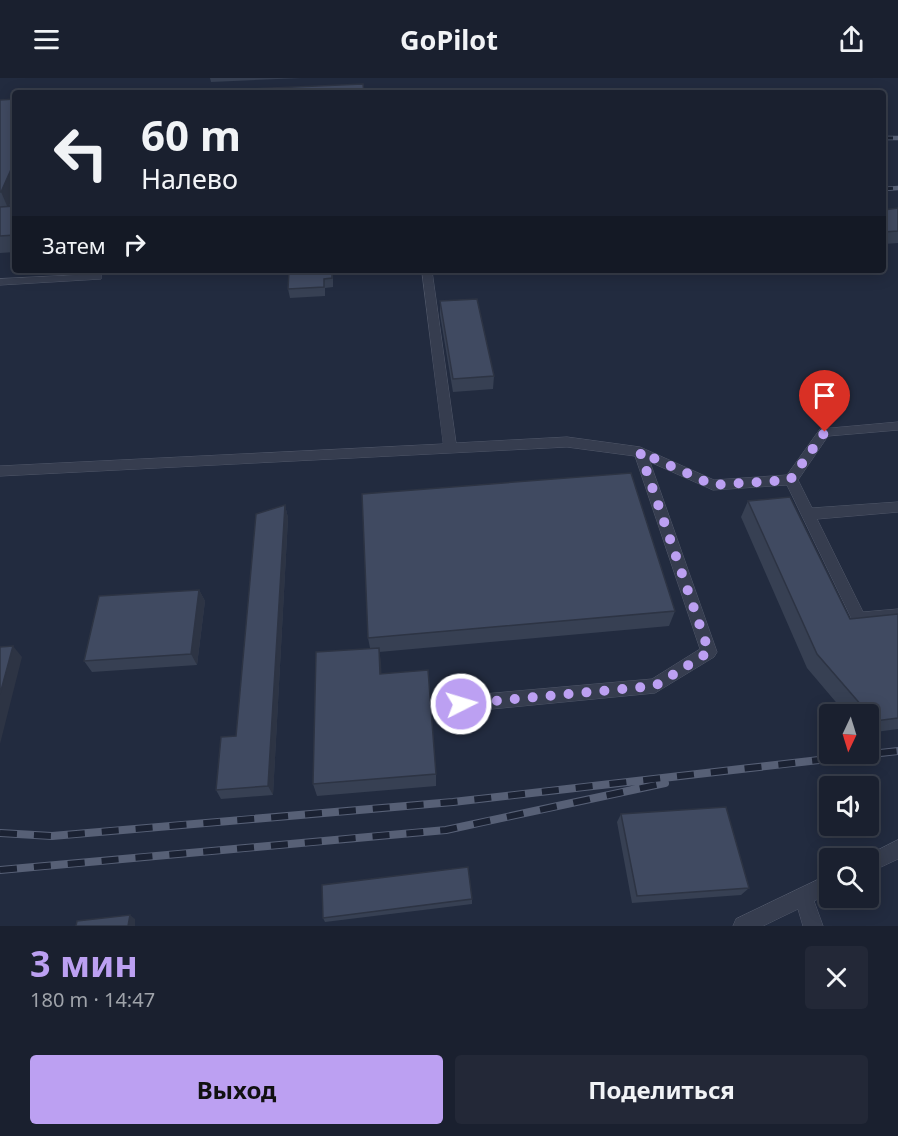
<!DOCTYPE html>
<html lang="ru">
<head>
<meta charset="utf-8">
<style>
	body { margin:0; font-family:"Noto Sans",sans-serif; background:#232837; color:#f1f3f6; height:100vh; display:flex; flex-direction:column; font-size:22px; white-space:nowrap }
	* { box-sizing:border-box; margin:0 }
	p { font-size:20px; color:#9fa3aa }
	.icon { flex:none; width:33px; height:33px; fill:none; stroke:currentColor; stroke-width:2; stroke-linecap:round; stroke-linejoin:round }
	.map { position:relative; height:848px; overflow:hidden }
	.sheet { display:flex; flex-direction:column; background:#1a202f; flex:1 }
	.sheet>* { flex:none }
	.hud { position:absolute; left:12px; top:12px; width:874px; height:183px; border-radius:6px; box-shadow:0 3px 15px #0003,0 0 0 2px #383e4b; background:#1a202f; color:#f1f3f6; overflow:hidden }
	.needle { width:39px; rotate:184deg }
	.controls { position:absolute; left:819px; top:626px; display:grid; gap:12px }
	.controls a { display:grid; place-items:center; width:60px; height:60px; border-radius:6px; background:#1a202f; box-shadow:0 3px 15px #0003,0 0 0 2px #383e4b; font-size:30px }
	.pin { position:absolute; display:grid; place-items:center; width:51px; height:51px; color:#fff; margin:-62px -26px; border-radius:50% 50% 50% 0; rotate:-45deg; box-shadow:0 0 6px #0007 }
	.pin .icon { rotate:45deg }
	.me { position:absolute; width:66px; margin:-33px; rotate:85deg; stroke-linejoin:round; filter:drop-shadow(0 0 4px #0008) }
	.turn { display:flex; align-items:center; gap:21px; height:126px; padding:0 30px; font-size:27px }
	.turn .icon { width:78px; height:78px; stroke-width:2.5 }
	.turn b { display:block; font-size:42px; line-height:51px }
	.then { display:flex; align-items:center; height:57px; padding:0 30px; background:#0003; gap:12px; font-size:22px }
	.round { display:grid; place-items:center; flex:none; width:63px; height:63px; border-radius:6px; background:#232837 }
	.headline { display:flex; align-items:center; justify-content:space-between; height:102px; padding:0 30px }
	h1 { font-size:36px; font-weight:700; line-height:45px; color:#bca0f2 }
	.primary-button { display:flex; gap:12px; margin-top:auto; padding:12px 30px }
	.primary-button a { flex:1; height:69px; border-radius:6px; background:#bca0f2; color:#111; font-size:24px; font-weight:700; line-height:69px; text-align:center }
	.primary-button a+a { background:#232837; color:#f1f3f6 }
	header { display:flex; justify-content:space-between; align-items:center; height:78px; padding:0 30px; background:#1a202f; font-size:27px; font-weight:700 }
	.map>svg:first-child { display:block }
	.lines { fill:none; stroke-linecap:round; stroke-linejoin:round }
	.lane-casing { stroke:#51586a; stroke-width:1 }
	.lane { fill:#363d4f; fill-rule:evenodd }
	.rail-far1-casing { stroke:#576076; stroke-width:4.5 }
	.rail-casing { stroke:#576076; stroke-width:8 }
	.rail-far1 { stroke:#1b2233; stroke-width:3; stroke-dasharray:9; stroke-linecap:butt }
	.rail { stroke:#1b2233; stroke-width:6; stroke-dasharray:17; stroke-linecap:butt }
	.wall { fill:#374053 }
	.shaded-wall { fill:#2d3444 }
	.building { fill:#404a61; stroke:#2d3444; stroke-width:1.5 }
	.route { stroke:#bca0f2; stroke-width:10; stroke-dasharray:0 18 }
</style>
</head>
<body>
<header><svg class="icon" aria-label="menu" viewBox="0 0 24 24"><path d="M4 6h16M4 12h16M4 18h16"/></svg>GoPilot<svg class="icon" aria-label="share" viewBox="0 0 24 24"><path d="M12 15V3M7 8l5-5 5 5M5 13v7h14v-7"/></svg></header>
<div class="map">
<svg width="898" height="848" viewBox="0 0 898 848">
	<rect width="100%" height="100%" fill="#222b3f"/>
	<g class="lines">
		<defs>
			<path id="lane" d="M422,192L432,193L456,365L567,359L640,369L714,402L787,397L820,351L898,344V352L828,358L798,402L812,430L898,424V434L817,441L863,534L898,531V543L859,548L854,546L787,407L713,412L650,384L717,574L714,579L655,615L461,634L455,631L453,626L455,621L461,618L652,601L700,571L635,378L567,369L0,398V388L443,366Z
				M97,196L101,197V201L0,207V201Z
				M898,762V781L868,795V780H862Z
				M830,796V815L814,823L823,848H803L798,831L763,848H733L736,841Z"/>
		</defs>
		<use href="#lane" class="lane-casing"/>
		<use href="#lane" class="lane"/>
		<defs>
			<path id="rail-far1" d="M884,60H898
				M884,111L898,110"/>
			<path id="rail" d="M0,755L52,758L453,724L898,673
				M0,792L446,752L665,705"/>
		</defs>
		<use href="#rail-far1" class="rail-far1-casing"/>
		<use href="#rail" class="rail-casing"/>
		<use href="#rail-far1" class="rail-far1"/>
		<use href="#rail" class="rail"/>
	</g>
	<path class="wall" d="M210,0H302L211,4Z
		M15,21V115L9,129L15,128V174L0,175V22Z
		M898,130V165L884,166V132Z
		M333,197V209L325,210V218L290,220L288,211Z
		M440,223L494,298L493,311L453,314L440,237Z
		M748,423L850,541L898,536V651L868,655V636H846L807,590L741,439Z
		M285,427L288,440L273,717L221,721L216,712L236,658Z
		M199,512L205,523L197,587L92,594L84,583Z
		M675,533L669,548L379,574L381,596L436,696V708L317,718L313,706L370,570L368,560Z
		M621,736L749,810L741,817L632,825L617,744Z
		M472,821V826L325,844L323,840Z"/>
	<path class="shaded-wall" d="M13,87L15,92V115L8,130L1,114Z
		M285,427L288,440L273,717L268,708Z
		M199,512L205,523L197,587L191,576Z
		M13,568L22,579L0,666V616Z
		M379,570L381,584L382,610L380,596Z
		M130,837L135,841V848H128Z"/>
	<path class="building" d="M363,6L364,15H153Z
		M15,21V87H13L1,114H0V22Z
		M15,128V157L0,158V129Z
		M898,130V153L884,154V132Z
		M289,192H332V200L324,201V209L288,211Z
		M477,221L494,298L453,301L440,223Z
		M631,395L675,533L368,560L362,416Z
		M790,419L850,541L898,536V640L875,643L817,576L748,423Z
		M285,427L268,708L216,712L221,659L236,658L256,436Z
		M199,512L191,576L84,583L99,518Z
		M13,568L0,616V569Z
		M379,570L380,596L428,592L436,696L313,706L316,574Z
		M726,729L749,810L637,818L621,736Z
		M468,789L472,821L323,840L322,807Z
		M130,837L128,848H76L77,843Z"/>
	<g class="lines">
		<path class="route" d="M461,626L655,608L709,574L640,374L713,407L790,402L825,354"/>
	</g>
</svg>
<div class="controls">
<a><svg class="needle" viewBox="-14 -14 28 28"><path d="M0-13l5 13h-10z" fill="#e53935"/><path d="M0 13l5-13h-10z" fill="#9fa3aa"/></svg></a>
<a><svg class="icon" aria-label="sound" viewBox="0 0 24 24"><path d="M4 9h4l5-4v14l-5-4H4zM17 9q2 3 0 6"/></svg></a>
<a><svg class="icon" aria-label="search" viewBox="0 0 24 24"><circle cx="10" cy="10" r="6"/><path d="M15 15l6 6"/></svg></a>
</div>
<div class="pin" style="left:825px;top:354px;background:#d93025"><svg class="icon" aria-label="arrive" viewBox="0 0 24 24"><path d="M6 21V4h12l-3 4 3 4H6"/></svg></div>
<svg class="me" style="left:461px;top:626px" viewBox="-20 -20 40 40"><circle r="17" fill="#bca0f2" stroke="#fff" stroke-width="3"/><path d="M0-11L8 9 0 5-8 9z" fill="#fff"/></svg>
<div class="hud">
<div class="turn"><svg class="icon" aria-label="left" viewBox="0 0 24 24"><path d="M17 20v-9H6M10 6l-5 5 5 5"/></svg><div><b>60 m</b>Налево</div></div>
<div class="then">Затем<svg class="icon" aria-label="right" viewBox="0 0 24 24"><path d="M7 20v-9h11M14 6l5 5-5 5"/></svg></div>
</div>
</div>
<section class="sheet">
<div class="headline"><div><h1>3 мин</h1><p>180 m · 14:47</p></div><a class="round"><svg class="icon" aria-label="close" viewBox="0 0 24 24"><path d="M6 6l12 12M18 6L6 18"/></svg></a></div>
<div class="primary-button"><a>Выход</a><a>Поделиться</a></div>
</section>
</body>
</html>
